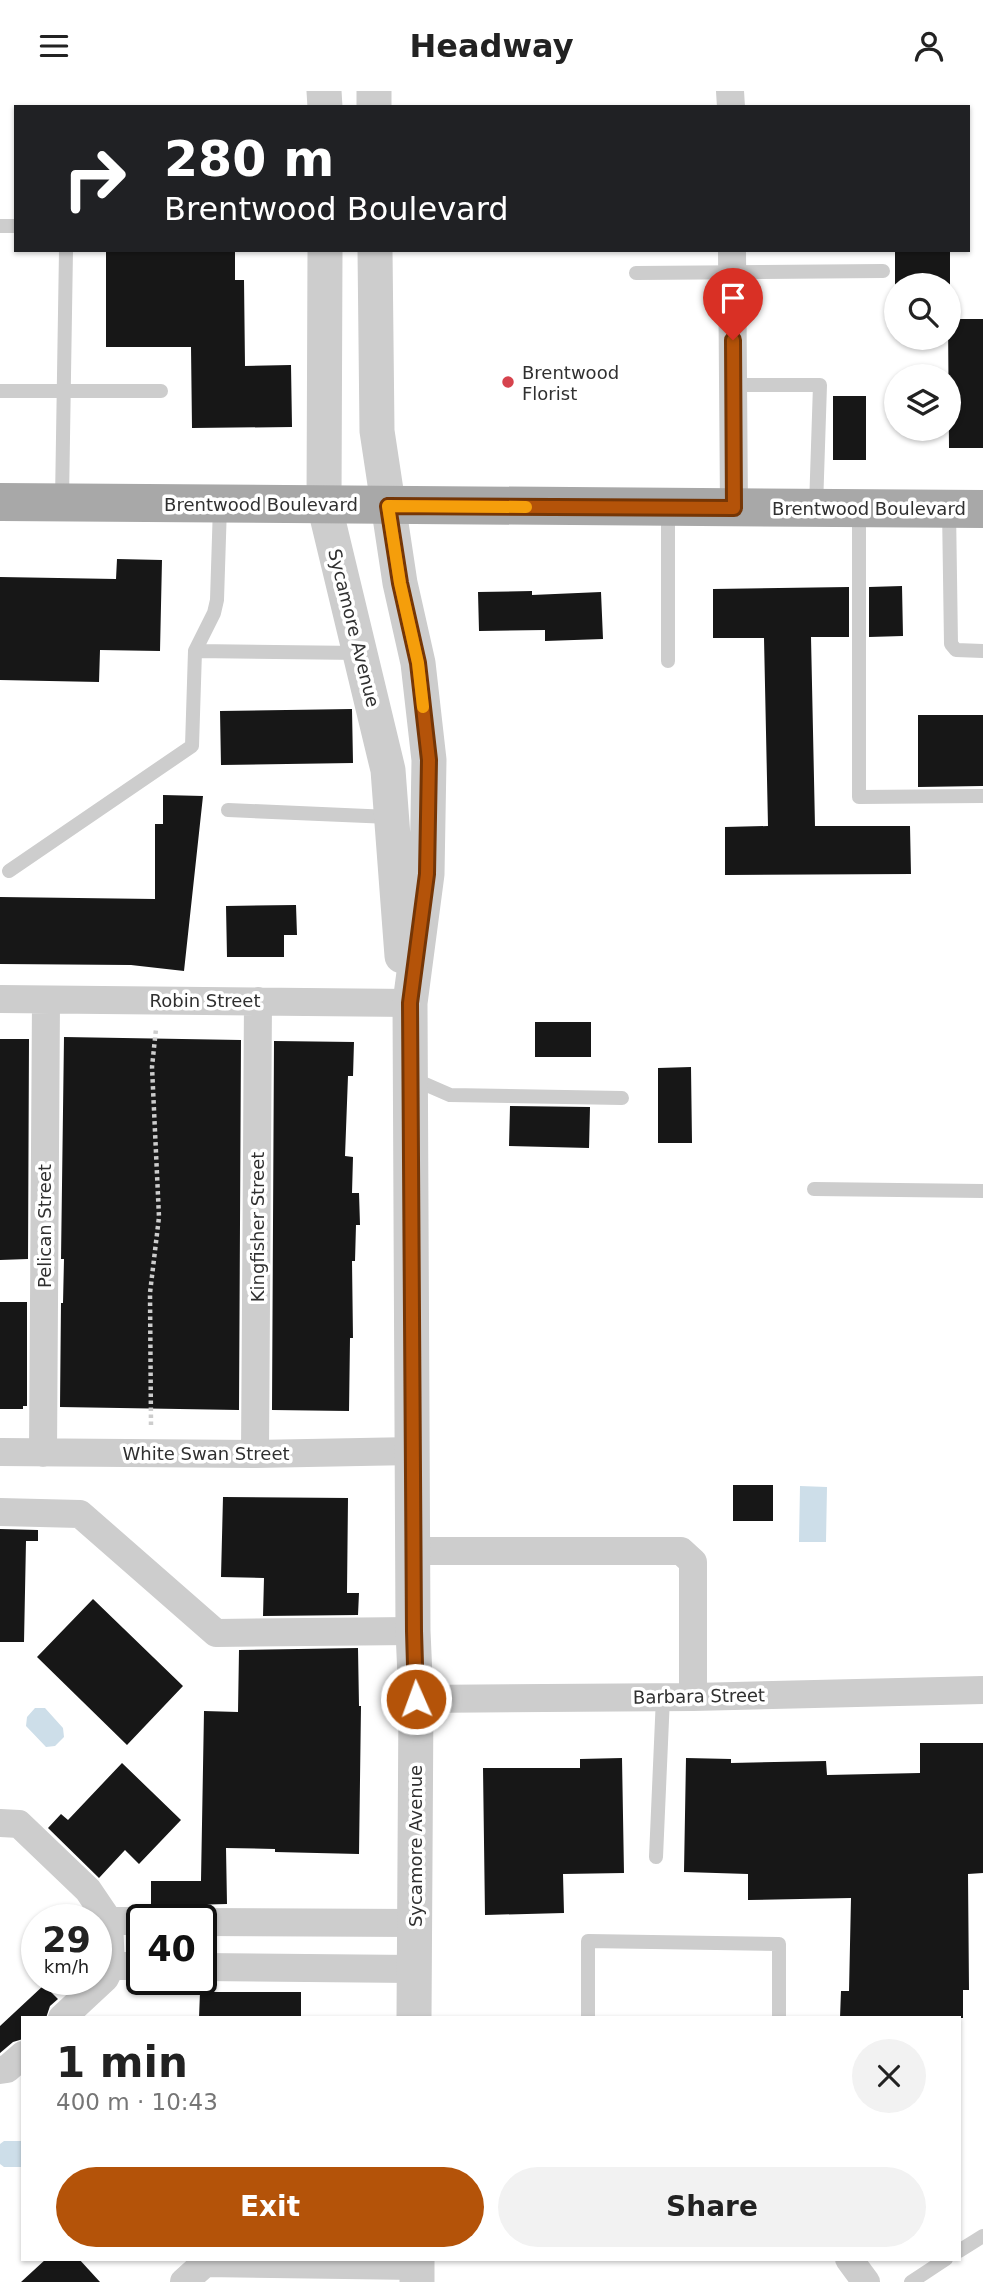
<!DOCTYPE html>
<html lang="en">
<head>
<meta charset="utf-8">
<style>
	body { margin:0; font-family:"DejaVu Sans",sans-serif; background:#f2f2f2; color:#222; height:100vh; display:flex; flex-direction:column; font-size:26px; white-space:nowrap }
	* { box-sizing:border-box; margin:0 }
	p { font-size:23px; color:#767676 }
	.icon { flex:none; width:38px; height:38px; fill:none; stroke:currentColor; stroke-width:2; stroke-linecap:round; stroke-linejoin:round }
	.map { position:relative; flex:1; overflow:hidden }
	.details { position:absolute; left:21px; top:1925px; width:940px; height:245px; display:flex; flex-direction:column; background:#fff; border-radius:0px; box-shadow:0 2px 5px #0004 }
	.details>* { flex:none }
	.hud { position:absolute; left:14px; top:14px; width:956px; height:147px; border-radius:0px; box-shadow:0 2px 5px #0004; background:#202124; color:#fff; overflow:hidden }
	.controls { position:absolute; left:884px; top:182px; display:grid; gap:14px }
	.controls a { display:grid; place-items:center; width:77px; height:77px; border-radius:50%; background:#fff; box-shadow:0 2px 5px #0004; font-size:35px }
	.speed { position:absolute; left:21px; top:1813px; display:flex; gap:14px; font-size:35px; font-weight:700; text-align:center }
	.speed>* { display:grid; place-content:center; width:91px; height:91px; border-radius:50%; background:#fff; box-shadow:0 2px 5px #0004; line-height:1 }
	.speed small { font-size:18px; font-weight:400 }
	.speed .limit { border:4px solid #111; border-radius:10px; background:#fff; color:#111 }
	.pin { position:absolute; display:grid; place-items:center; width:60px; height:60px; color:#fff; margin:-72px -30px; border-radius:50% 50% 50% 0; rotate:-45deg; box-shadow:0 0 7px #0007 }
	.pin .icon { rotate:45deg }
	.me { position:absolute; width:77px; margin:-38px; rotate:358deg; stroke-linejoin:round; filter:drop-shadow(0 0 5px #0008) }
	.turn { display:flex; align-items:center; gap:24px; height:147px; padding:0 35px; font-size:32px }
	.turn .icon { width:91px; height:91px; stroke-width:2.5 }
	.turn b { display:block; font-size:49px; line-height:60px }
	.round { display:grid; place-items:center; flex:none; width:74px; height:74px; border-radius:37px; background:#f2f2f2 }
	.head { display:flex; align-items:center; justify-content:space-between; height:119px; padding:0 35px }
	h1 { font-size:42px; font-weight:800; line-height:52px }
	.primary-button { display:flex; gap:14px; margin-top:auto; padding:14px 35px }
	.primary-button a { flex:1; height:80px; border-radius:42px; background:#b45309; color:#fff; font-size:28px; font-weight:800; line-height:80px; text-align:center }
	.primary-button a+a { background:#f2f2f2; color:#222 }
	header { display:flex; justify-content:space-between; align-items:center; height:91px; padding:0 35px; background:#fff; font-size:32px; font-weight:800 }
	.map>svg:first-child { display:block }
	.water { fill:#cddee9 }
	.building { fill:#171717 }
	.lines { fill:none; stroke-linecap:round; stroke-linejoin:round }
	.path { stroke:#cdcdcd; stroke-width:4.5; stroke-dasharray:3.5 3.5; stroke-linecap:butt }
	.service { stroke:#cdcdcd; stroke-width:14 }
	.minor { stroke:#cdcdcd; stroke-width:28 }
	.tertiary { stroke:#cdcdcd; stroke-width:35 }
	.primary { stroke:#a8a8a8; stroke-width:38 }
	.route-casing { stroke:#753606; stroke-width:18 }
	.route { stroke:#b45309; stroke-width:12 }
	.slow { stroke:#f59e0b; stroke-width:12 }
	.poi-dot { fill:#d6434d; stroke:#fff; stroke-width:2.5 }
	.labels { text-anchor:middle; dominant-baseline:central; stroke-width:7; stroke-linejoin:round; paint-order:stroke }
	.poi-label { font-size:18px; fill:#303030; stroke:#fff; text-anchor:start }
	.street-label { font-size:18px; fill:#303030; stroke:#fff }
</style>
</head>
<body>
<header><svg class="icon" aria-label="menu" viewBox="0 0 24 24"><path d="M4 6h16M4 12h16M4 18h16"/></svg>Headway<svg class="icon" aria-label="person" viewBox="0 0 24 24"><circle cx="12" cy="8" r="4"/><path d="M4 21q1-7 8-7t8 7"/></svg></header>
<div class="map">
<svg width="983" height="2191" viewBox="0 0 983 2191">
	<rect width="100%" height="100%" fill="#fff"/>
	<path class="water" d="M800,1395L827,1396L826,1451H799Z
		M35,1617H45L63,1637L64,1646L55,1655L46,1656L26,1635L27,1626Z
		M4,2050H23V2076H4L0,2073V2053Z"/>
	<path class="building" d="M106,159H235V189H244L245,275L291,274L292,336L192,337L191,256H106Z
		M895,159H950V194H895Z
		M948,228H983V357H949Z
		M833,305H866V369H833Z
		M117,468L162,469L160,560L100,559L99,591L0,589V486L116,488Z
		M902,495L903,545L869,546V496Z
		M849,496V546H811L815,735H910L911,783L725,784V736L768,735L764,547H713V498Z
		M532,500V504L601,501L603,548L545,550V539L479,540L478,501Z
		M352,618L353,672L221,674L220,620Z
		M918,624H983V695L918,696Z
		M163,704L203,705L184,880L131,874L0,873V806L155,808V733H163Z
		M296,814L297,844H284V866H227L226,815Z
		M535,931H591V966H535Z
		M64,946L241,949L239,1319L60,1316L61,1212H63L64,1168H61Z
		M0,948H29L28,1168L0,1169Z
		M274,950L354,951L353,985H348L345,1065L353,1066L352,1102H359L360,1134H356L355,1170H352L353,1247H350L349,1320L272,1319Z
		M691,976L692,1052H658V977Z
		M510,1015L590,1016L589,1057L509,1055Z
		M0,1211H27V1315H23V1318H0Z
		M733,1394H773V1430H733Z
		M223,1406L348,1407L347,1502H359L358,1524L263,1525L264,1487L221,1486Z
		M0,1438L38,1439V1450H26L24,1551H0Z
		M93,1508L183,1595L127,1654L37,1566Z
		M358,1557L359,1615H361L359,1763L275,1761V1758L226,1757L227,1813L151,1815V1790H201L204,1620L238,1621L239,1559Z
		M920,1652H983V1782L968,1783L969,1899H963V1927H840L841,1900H849L851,1807L748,1809V1783L684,1781L686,1667L731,1668V1672L826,1670L827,1684L920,1682Z
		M622,1667L624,1782L563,1783L564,1822L485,1824L483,1677H580V1668Z
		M122,1672L181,1729L139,1773L125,1759L99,1787L48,1737L61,1723L68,1729Z
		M44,1894L58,1908L50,1915L46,1927H23V1948L13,1951L0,1962V1935Z
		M200,1901H301V1927H199Z
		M46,2168H79L100,2191H21Z"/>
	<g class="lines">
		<path class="path" d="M151,1334L150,1202L159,1126L152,976L156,938"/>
		<path class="service" d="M0,135H16
			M636,182L883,180
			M733,294H820L816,416
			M0,300H161
			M62,409L66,159
			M668,418V570
			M859,418V706L983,705
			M949,418L951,553L956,559L983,560
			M195,560L214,522L217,509L220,415
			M228,719L390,726
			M9,780L192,655L195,560L360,562
			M411,987L450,1004L622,1007
			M814,1098L983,1100
			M656,1766L663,1606
			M588,1927V1850L779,1853V1927
			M959,2160L983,2145
			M911,2191L946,2168"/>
		<path class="minor" d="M730,0L731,16
			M732,159L734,417
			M0,908L410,912
			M0,1361L255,1363L413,1360
			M43,1362L46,909
			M255,1363L258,910
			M0,1421L80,1423L216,1542L413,1540
			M414,1460H681L693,1471V1606
			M416,1608L693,1606L983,1599
			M0,1732L19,1733L88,1799L109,1830L111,1875L105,1887L62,1927
			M109,1830H142
			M201,1831L414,1832
			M111,1875H142
			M201,1876L413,1878
			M0,1979L7,1978L23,1964
			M849,2168L866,2191
			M184,2191L205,2172L417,2175"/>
		<path class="tertiary" d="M324,0L325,16
			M374,0V16
			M325,159L324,413L388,679L402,865
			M375,159L377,340L400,492L418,572L429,669L427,783L410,912L413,1540L416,1608L414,1927
			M417,2191V2168"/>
		<path class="primary" d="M0,411L983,418"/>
	</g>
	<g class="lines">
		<defs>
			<path id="route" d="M416,1608L414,1540L410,912L427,783L429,669L418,572L400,492L388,415L734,417L733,249"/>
		</defs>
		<use href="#route" class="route-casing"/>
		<use href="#route" class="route"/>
		<path class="slow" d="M423,616L418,572L400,492L388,415L526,416"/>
	</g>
	<circle class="poi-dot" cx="508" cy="291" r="7"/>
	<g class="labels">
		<g class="poi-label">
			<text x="522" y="281">Brentwood<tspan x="522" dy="21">Florist</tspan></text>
		</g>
		<g class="street-label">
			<text x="261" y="413">Brentwood Boulevard</text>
			<text x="869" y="417">Brentwood Boulevard</text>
			<text transform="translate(354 537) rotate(76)">Sycamore Avenue</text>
			<text x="205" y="909">Robin Street</text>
			<text transform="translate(44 1135) rotate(-90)">Pelican Street</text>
			<text transform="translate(257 1136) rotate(-90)">Kingfisher Street</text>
			<text x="206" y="1362">White Swan Street</text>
			<text transform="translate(699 1605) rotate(-1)">Barbara Street</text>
			<text transform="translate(415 1755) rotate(-90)">Sycamore Avenue</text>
		</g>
	</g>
</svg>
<div class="controls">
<a><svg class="icon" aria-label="search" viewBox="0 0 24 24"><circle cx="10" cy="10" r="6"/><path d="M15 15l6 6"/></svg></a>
<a><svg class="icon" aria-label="layers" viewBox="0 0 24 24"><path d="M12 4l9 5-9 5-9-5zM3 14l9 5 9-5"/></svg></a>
</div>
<div class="speed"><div>29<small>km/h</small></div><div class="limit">40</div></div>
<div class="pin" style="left:733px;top:249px;background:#d93025"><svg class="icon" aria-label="arrive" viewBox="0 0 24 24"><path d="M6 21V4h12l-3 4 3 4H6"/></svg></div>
<svg class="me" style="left:416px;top:1608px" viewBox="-20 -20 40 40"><circle r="17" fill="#b45309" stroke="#fff" stroke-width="3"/><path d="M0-11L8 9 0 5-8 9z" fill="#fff"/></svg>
<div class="hud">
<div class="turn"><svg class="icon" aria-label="right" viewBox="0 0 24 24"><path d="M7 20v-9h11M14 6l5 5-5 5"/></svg><div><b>280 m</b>Brentwood Boulevard</div></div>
</div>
<section class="details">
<div class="head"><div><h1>1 min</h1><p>400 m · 10:43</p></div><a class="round"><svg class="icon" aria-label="close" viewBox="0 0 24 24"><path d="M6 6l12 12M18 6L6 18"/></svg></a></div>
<div class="primary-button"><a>Exit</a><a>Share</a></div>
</section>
</div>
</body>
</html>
